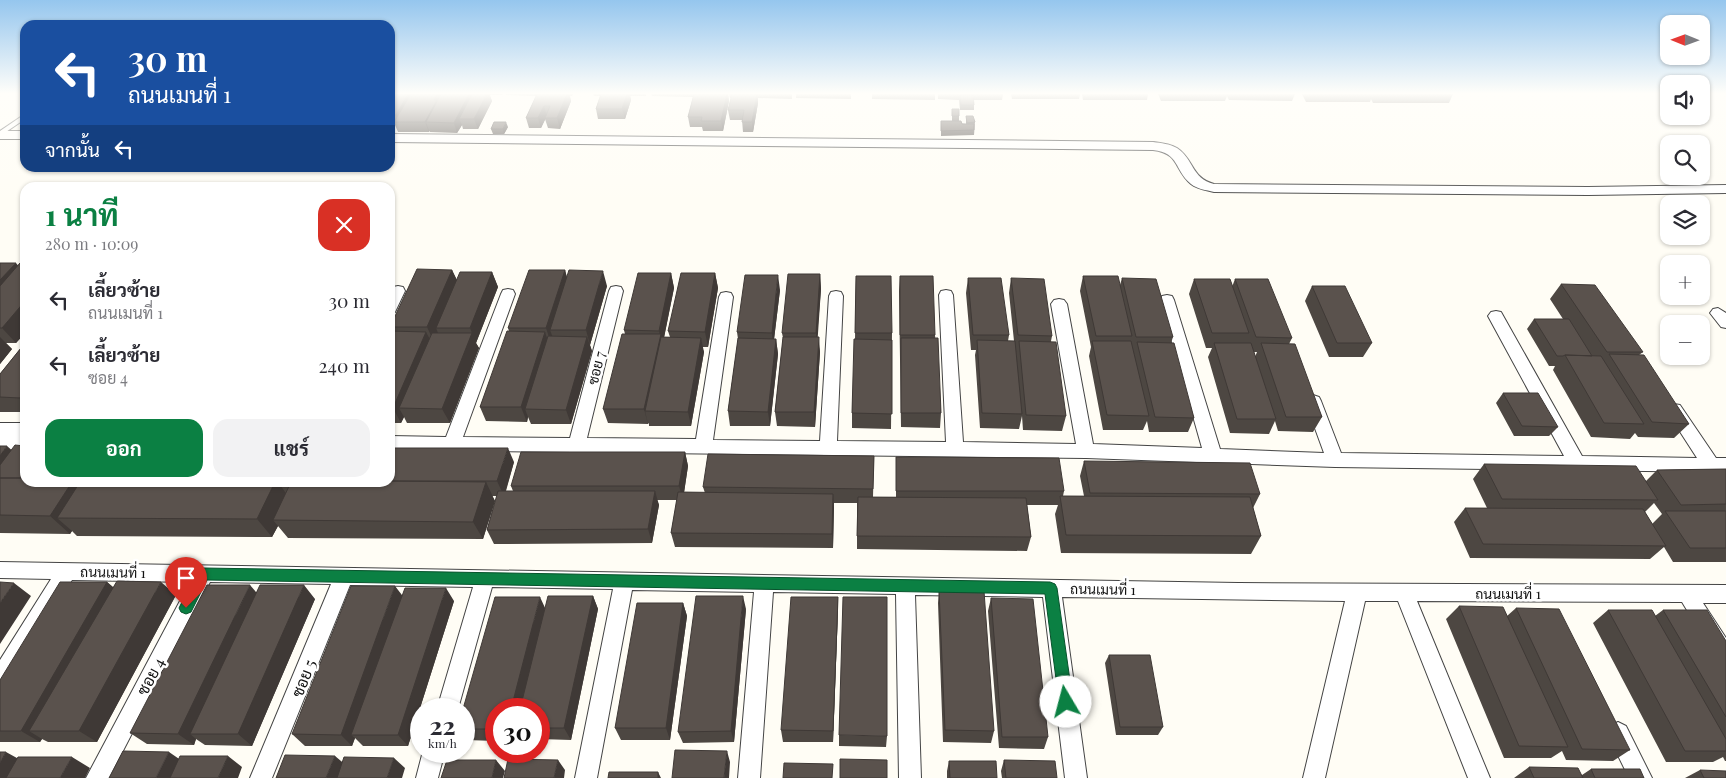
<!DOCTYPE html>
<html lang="th">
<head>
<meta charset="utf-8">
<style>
	body { margin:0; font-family:"Playfair Display",Sarabun,serif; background:#f2f2f3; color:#2b2b33; height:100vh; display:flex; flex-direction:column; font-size:19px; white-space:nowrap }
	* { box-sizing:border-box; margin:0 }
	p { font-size:16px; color:#7c7c81 }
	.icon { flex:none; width:28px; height:28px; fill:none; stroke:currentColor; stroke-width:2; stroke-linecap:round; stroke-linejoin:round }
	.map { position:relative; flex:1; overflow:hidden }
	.sheet { position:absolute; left:20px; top:182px; width:375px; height:305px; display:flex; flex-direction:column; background:#fff; border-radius:15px; box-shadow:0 1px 4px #0004 }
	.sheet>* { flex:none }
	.banner { position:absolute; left:20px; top:20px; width:375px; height:152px; border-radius:15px; box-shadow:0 1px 4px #0004; background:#1a4fa0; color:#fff; overflow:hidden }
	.needle { width:32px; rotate:271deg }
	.tools { position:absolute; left:1660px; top:15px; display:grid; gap:10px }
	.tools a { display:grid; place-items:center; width:50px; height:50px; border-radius:10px; background:#fff; box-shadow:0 1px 4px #0004; font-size:25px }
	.speed { position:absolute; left:410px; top:698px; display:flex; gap:10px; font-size:25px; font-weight:700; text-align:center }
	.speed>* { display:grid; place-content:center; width:65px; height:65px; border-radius:50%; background:#fff; box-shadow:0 1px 4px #0004; line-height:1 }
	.speed small { font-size:12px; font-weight:400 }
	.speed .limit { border:8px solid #d22; background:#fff; color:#111 }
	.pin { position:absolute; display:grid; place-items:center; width:42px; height:42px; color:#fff; margin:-51px -21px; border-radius:50% 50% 50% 0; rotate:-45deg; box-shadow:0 0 5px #0007 }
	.pin .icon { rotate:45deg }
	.me { position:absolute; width:55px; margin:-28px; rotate:352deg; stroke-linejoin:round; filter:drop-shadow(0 0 4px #0008) }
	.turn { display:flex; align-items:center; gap:18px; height:105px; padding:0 25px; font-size:22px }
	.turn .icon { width:65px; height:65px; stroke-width:2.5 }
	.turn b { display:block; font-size:35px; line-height:42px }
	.then { display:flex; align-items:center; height:48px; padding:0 25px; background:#0003; gap:10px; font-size:19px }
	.round { display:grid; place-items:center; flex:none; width:52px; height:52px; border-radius:15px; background:#f2f2f3 }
	.overview { display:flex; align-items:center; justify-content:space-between; height:85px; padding:0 25px }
	h1 { font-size:30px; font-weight:700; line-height:38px; color:#0b8043 }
	.primary-button { display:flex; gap:10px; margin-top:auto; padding:10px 25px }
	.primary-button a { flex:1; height:58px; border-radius:15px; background:#0b8043; color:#fff; font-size:20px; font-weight:700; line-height:58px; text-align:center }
	.primary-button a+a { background:#f2f2f3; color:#2b2b33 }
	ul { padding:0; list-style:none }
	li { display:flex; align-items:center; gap:15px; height:65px; padding:0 25px }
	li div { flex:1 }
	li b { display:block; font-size:19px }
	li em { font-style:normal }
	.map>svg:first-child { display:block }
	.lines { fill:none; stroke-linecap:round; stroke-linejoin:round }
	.service-casing { stroke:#444; stroke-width:2 }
	.minor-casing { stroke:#444; stroke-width:2 }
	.service { fill:#fff; fill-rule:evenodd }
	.minor { fill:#fff; fill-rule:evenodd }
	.wall { fill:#4d4742; fill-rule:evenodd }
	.shaded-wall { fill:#3f3936 }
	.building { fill:#5a524d; stroke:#3f3936 }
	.route { fill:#0b8043; stroke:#07532c }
	.labels { text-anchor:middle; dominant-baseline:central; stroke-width:5; stroke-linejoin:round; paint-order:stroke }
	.street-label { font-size:14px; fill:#111; stroke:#fff }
	.near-street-label { font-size:16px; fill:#111; stroke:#fff }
</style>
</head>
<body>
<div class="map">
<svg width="1726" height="778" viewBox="0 0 1726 778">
	<rect width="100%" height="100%" fill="#fffdf5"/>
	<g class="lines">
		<defs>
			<path id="service" d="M25,115V119L0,136V131L22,116Z"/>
			<path id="minor" d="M0,131H25V139H0Z
				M390,134L1153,142C1161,143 1170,144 1177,148C1194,159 1191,178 1214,184L1588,187L1726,185V193L1588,195L1214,192C1206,190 1197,189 1191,184C1174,170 1180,153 1153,150L390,142Z
				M398,286L403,287L405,291L395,312L390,313V292L393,287Z
				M616,286L621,287L623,291L587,438L696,439L719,297L721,293L726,292L731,293L733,297L713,440L820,441L829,296L831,292L836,291L841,292L843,296L837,441L946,442L939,295L941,291L946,290L951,291L953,295L963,442L1076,444L1051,304L1054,300L1059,299L1064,300L1067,304L1093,444L1202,448L1160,300L1162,296L1167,295L1172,296L1174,300L1220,449L1324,453L1305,401L1307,397L1313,395L1319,397L1321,401L1341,453L1564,456L1488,316L1491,312L1496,311L1501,312L1582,456L1697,458L1666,410L1668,405L1674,404L1680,405L1716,458H1726V472L1335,467L1086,458L390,450V436L446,437L501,294L503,290L508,289L513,290L515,294L463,437L570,438L609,291L611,287Z
				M1718,308L1726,313V328L1721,327L1710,313L1713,309Z
				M0,423H25V437H0Z
				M0,437H25V451H0Z
				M0,562L1238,583L1726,585V603H1703L1726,638V665L1719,663L1682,602L1417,601L1490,778H1468L1398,601H1365L1325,778H1303L1345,601L1062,597L1087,778H1065L1043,597L915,595L921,778H899L896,594L773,592L760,778H738L754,592L632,590L597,778H575L613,589L492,587L458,709H437L473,587L350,585L272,778H250L331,584L210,582L109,778H86L190,582L72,580L7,685L0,688V660L51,579L0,578Z
				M1618,722L1626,726L1652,778H1629L1607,733L1610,726Z
				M423,751H445L438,778H416Z"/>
		</defs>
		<use href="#service" class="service-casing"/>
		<use href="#minor" class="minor-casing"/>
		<use href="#service" class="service"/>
		<use href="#minor" class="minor"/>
	</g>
	<path class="wall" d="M390,94H440L441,96V94H503L502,95H490L492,101L478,129H463L462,125L457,133L430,132L429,131V132H398L395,125H390Z
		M506,94H573L572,96H570L571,101L560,129L548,128L545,119L541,128H529L526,118L536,96L506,95Z
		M593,94H646V96H630L631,100L625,119H598L596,109L600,96H594Z
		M651,94H728L729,101L723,131H703L702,127H690L688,117L693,97L652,96Z
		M729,94H792V99L758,98V103L753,132H743L742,120H730L728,110L731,98H730Z
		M796,94H851V99L796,98Z
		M872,94H935V100L872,99Z
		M938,94H1003L1002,100H974V110H960L959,100L938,99Z
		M1011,94H1080L1079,99H1012Z
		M1082,94H1148L1147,100H1083Z
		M1158,94H1295L1292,101L1229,100L1227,96L1225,101H1161Z
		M1302,94H1453L1449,103H1373L1371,99L1370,102H1306Z
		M952,109L959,116V121H952Z
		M966,116L975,122L974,135L941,136V121L966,124Z
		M508,127L504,134H493L491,129Z
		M0,263L18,266L25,263V333L16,343H6L12,349L0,364Z
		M452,270L457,280L492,272L498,287L476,343L479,348L450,423H407L404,417L401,423H390V331H392L390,328V326Z
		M565,270L567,278L607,286L590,345L592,351L571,424H531L528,417L527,422L486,421L480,407L509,331L508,328Z
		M671,273L674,288L664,337H670L668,331L715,273L718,288L708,347H702L704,352L691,426H649V423L648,424L608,423L603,409L625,334L624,330Z
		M820,274L821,289L817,337L820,352L815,427L777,426L775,412L783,338L782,333Z
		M856,276L892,333L891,429L852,428V413L855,339Z
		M900,276L935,335L941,413L940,428L901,427L899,291Z
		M1083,276L1120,285L1122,278L1173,337L1171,343L1194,418L1188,432H1149L1147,421L1143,430H1103L1089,356L1091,347L1080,291Z
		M968,278L1009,335L1008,341H1014L1009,293L1011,278L1052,336L1051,341L1066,416L1062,431L1023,430L1022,416L1019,429L980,428L975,355L976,350H971L966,293Z
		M1194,279L1232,287L1235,279L1292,338L1289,344L1322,417L1313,432L1278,431L1275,421L1269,434L1230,433L1208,357L1212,348H1206L1189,294ZM1254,352H1257L1255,357Z
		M1561,284L1643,352L1639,355L1689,424L1674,438L1638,437L1635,433L1630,439L1591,437L1553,370L1555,366H1549L1527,329L1534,319H1563L1550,299Z
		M1312,286L1372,343L1363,357H1329L1305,301Z
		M780,290L774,339H776L778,354L770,426H730L728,411L738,339L737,332Z
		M25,343V412H0V374Z
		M1503,393L1558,427L1549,436H1514L1496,403Z
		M0,446L25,482H390L514,462L506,491H513L511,486L685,452L688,466L684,492L705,493L703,487L874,456L873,497H896V457L1064,491L1063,496H1084L1080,476L1084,461L1260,494L1253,508L1261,536L1251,554L1061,553L1055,514L1058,505H1027L1031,537L1027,551L857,549V503H834L833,548L675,547L671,533L677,500H657L659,505L652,543L494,544L487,530L497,496H492L495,501L483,539L288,538L278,526L272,537L77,536L72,531L70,534L0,533Z
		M1484,464L1646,481L1657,470L1726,469V562H1673L1664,547L1650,559L1470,558L1454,522L1465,508H1487L1473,479ZM1654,503L1662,514L1652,524L1645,512Z
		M107,582L113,587L176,595L97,742H48L42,739L40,742H0V680Z
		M939,590L994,731L991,743L943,742L938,603Z
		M256,592L315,599L252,746L205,745L196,739L194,745L147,744L130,733Z
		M402,595L454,601L408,746H363L355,738L352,746H305L292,734Z
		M593,596L598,609L571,740L539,739V709H496V741L466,740L464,737V709L545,608Z
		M838,597V610L833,742H783L781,730Z
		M991,598L1048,737L1044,749L999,748L988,611Z
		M683,603L687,616L670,740H621L615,728Z
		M1459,606L1507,616L1516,608L1630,750L1613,761L1566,760L1562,751L1551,758H1504L1446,619Z
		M746,609L734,742L683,743L678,732Z
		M1608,610L1655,616L1663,610L1726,641V761H1725L1723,757L1713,762H1666L1593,623Z
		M1109,655L1163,727L1158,735H1116L1105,663Z
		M839,735L887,736L886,747L839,746Z
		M1004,760L1057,778H1002L1001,771Z
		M949,761L997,778H947V771Z
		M1529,767L1582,775L1591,769L1644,778H1514Z
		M1700,770L1726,778H1685Z"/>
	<path class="shaded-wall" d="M408,94L412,104L399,122L396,115Z
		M437,94H440L443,101L426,122L429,131V132L425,122L434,100Z
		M469,94H473L459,119L462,125L457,133L454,123Z
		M487,94H489L492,101L478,129L474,119Z
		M567,94H569L571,101L560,129L557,118Z
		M627,94H630L631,100L625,119L622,109Z
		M727,94H728L729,101L723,131L721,121Z
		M757,94L758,103L753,132L752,122Z
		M544,106L547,116L541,128L538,118Z
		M506,122L508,127L504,134L503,129Z
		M16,263L25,274L0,311V280Z
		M452,270L459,285L436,328L438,333L434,342L427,327Z
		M565,270L569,285L550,330L553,338L551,343L546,328Z
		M603,271L607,286L590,345L586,330Z
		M492,272L498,287L476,343L479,348L450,423L442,409L472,333L470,328Z
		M671,273L674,288L663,343L645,411L648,424L644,409L660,336L659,331Z
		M715,273L718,288L708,347L705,332Z
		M820,274L821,289L817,348L816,333Z
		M778,275L780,290L773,348L772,333Z
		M25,301V333L16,343L2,328Z
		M426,332L434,347L399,408L404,417L401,423L393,408Z
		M545,332L550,347L525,409L528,417L527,422L521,407Z
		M0,337L12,349L0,364Z
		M587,337L592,351L571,424L566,410Z
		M819,337L820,352L815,427L814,412Z
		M701,338L704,352L691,426L688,412Z
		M776,339L778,354L770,426L768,412Z
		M25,391V403L20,398Z
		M7,446L23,460L0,478V456Z
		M508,448L514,462L504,496L497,481Z
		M685,452L688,466L683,500L679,486Z
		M72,482H79L94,497L57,518L72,531L70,534L50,516Z
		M275,482H278L290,499L273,520L278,526L272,537L257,519Z
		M285,482H302L296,496Z
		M486,482L495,501L483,539L473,522Z
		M655,491L659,505L652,543L648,529Z
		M833,494L834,508L833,548L832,534Z
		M107,582L123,596L29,731L42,739L40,742L21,731Z
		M161,582L176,595L97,742L79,731Z
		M14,583L31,596L0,644V603Z
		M250,585L262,599L190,734L196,739L194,745L178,734Z
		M304,585L315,599L252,746L238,734Z
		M395,586L405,599L351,735L355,738L352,746L341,735Z
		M446,588L454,601L408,746L398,735Z
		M593,596L598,609L571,740L564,728Z
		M743,596L746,609L734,742L731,731Z
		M540,597L546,610L522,709H511Z
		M838,597V610L833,742V731Z
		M683,603L687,616L670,740L666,728Z
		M727,751L730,762L729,778H724Z
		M6,752L26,763L18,778H0V763Z
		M169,752L185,763L178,778H156Z
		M228,756L242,767L238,778H218Z
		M335,756L347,766L343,778H326Z
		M72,757L90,768L85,778H60Z
		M394,758L405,768L402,778H387Z
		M496,760L505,771L503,778H492Z
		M558,760L565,770L564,778H554Z
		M658,772L661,778H658Z"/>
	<path class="building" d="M390,94H408L396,115H390Z
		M411,94H437L434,100H437L425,122H394Z
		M441,94H469L454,123L426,122Z
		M472,94H487L474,119H459Z
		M537,94H567L557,118H545L550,106H544L538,118H526Z
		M601,94H627L622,109H596Z
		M694,94H727L721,121H701L702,117H688Z
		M732,94H757L752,122H742L744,110H728Z
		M960,95H973L974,105H961Z
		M952,109H959V116H952Z
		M966,116H973L975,122L967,123Z
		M941,121H961L962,124H974V130L941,131Z
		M494,122H506L503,129H491Z
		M0,263H16L0,280Z
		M20,263H25V301L2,328H0V286Z
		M417,269L452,270L427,327H390Z
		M529,270H565L546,328H508Z
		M569,270L603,271L586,330H550Z
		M460,272H492L470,328H436Z
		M638,273H671L659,331L624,330Z
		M681,273H715L705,332L668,331Z
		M788,274H820L816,333H782Z
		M745,275H778L772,333L737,332Z
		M856,276H891L892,333H855Z
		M900,276H933L935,335H900Z
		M1083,276H1118L1132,336H1096Z
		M968,278H1001L1009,335H973Z
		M1011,278L1044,279L1052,336L1018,335Z
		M1122,278L1156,279L1173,337H1136Z
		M1194,279H1230L1249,333H1212Z
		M1235,279H1268L1292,338L1256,337Z
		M1561,284L1595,285L1643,352H1607Z
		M1312,286H1345L1372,343H1337Z
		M1534,319H1569L1592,356L1565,355L1563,356H1557Z
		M390,331L426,332L393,408H390Z
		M507,331L545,332L521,407H480Z
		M432,333H472L442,409L399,408Z
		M622,334H661L644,409H603Z
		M548,336L587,337L566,410L525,409Z
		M661,337L701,338L688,412L645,411Z
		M783,337H819L814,412H775Z
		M738,338L776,339L768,412L728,411Z
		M901,338H938L941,413H901Z
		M854,339L892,340V414L852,413Z
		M977,340L1015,341L1022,414L982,413Z
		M1019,341L1056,342L1066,416L1026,415Z
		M1092,341H1131L1149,416L1107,415Z
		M1137,342L1174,343L1194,418L1155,417Z
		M25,343V391L20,398L0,397V374Z
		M1214,343H1251L1276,419H1237Z
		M1261,343L1295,344L1322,417H1286Z
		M1609,354L1644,355L1689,424L1652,422Z
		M1565,355L1601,356L1644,424L1604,423Z
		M1503,393H1538L1558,427L1522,426Z
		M15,445L25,446V478H0V465Z
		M0,446H7L0,456Z
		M390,448H508L497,481H390Z
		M521,452H685L679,486H511Z
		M708,454L874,456L873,489L703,487Z
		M896,457L1059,458L1064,491H896Z
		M1084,461L1250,463L1260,494L1090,493Z
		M1484,464L1636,466L1658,500L1502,499Z
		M1726,469V504L1681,505L1657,470Z
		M0,478H25V482H72L50,516L0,515Z
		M390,481L486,482L473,522L273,520L291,482H390Z
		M80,482H275L257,519L57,518Z
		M498,491H655L648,529L487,530Z
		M678,492L833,494L832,534L671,533Z
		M1060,496L1250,497L1261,536L1066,535Z
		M858,497L1026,498L1031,537L857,536Z
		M1465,508L1643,509L1666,546L1483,544Z
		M1665,511H1726V548H1690Z
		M117,581L161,582L79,731H29Z
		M0,582L14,583L0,603Z
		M60,582H107L21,731H0V680Z
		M207,585H250L178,734L130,733Z
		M260,585H304L238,734H190Z
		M351,586H395L341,735L292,734Z
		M405,588H446L398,735H351Z
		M939,590L984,591L994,731L945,730Z
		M548,596H593L564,728H539V709H520Z
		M696,596H743L731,731L678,732Z
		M495,597H540L511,709H496V729H464V709H463Z
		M791,597H838L833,731L781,730Z
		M843,597H887V736L839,735Z
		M991,598L1033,599L1048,737H1002Z
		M637,603H683L666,728H615Z
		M1459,606L1503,607L1568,747L1519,746Z
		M1516,608L1559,609L1630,750L1582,749Z
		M1608,610H1652L1726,739V751H1685Z
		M1663,610H1707L1726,641V717Z
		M1109,655H1150L1163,727H1120Z
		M675,750L727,751L724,778H672Z
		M123,751L169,752L156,778H109Z
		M0,752H6L0,763Z
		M285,755L335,756L326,778H276Z
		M180,756H228L218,778H170Z
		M18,757H72L60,778H6Z
		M344,757L394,758L387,778H337Z
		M508,759L558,760L554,778H504Z
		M840,759L887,760V778H840Z
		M447,760H496L492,778H441Z
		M1004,760L1055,761L1057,778H1006Z
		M949,761H996L997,778H950Z
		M784,763L833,764L832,778H783Z
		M1529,767L1578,768L1583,778H1534Z
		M1591,769H1640L1644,778H1595Z
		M1700,770L1726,771V778H1704Z
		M609,772H658V778H608Z"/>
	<linearGradient id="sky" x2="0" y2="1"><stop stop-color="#95c6ee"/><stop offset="0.46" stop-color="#fffefa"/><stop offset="1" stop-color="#fffefa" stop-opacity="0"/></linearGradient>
	<rect width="1726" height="203" fill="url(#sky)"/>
	<path class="route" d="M204,568L1050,582L1055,584L1057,588L1073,702L1071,707L1066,709L1061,707L1059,702L1045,594L207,580L191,612L186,614L181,612L179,608L181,604L199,570Z"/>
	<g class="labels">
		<g class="street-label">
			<text transform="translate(596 368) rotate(-76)">ซอย 7</text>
			<text transform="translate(113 572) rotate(1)">ถนนเมนที่ 1</text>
			<text transform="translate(1103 589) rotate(1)">ถนนเมนที่ 1</text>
			<text x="1508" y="593">ถนนเมนที่ 1</text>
		</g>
		<g class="near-street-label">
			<text transform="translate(150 676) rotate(-62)">ซอย 4</text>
			<text transform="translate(303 678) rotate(-68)">ซอย 5</text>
		</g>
	</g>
</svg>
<div class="tools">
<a><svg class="needle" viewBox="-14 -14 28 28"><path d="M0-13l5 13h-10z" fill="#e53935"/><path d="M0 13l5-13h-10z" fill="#7c7c81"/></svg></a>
<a><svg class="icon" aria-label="sound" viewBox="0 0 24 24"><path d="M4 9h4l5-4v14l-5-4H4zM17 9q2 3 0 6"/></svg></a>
<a><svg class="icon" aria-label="search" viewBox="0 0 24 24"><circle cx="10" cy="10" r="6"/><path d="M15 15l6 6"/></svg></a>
<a><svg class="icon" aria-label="layers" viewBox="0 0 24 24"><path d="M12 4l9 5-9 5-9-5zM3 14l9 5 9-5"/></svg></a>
<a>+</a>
<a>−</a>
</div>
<div class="speed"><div>22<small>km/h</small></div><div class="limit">30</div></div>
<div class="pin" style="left:186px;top:608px;background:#d93025"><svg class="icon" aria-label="arrive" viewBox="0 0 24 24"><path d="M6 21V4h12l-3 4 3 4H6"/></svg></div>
<svg class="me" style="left:1066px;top:702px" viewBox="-20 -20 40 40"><circle r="19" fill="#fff"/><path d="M0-13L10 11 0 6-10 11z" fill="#0b8043"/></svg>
<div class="banner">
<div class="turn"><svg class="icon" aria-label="left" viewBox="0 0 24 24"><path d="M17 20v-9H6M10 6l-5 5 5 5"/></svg><div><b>30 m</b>ถนนเมนที่ 1</div></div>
<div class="then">จากนั้น<svg class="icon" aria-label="left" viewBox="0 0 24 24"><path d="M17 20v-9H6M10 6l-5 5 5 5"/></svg></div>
</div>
<section class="sheet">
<div class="overview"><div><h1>1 นาที</h1><p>280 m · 10:09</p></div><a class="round" style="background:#d93025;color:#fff"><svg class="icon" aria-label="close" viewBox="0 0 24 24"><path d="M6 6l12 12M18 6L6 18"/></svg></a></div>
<ul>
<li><svg class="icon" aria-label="left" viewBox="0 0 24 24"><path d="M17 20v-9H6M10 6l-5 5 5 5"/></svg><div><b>เลี้ยวซ้าย</b><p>ถนนเมนที่ 1</p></div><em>30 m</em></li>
<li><svg class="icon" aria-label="left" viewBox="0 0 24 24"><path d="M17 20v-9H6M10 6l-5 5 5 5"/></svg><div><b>เลี้ยวซ้าย</b><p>ซอย 4</p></div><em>240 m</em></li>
</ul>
<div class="primary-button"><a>ออก</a><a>แชร์</a></div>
</section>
</div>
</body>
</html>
